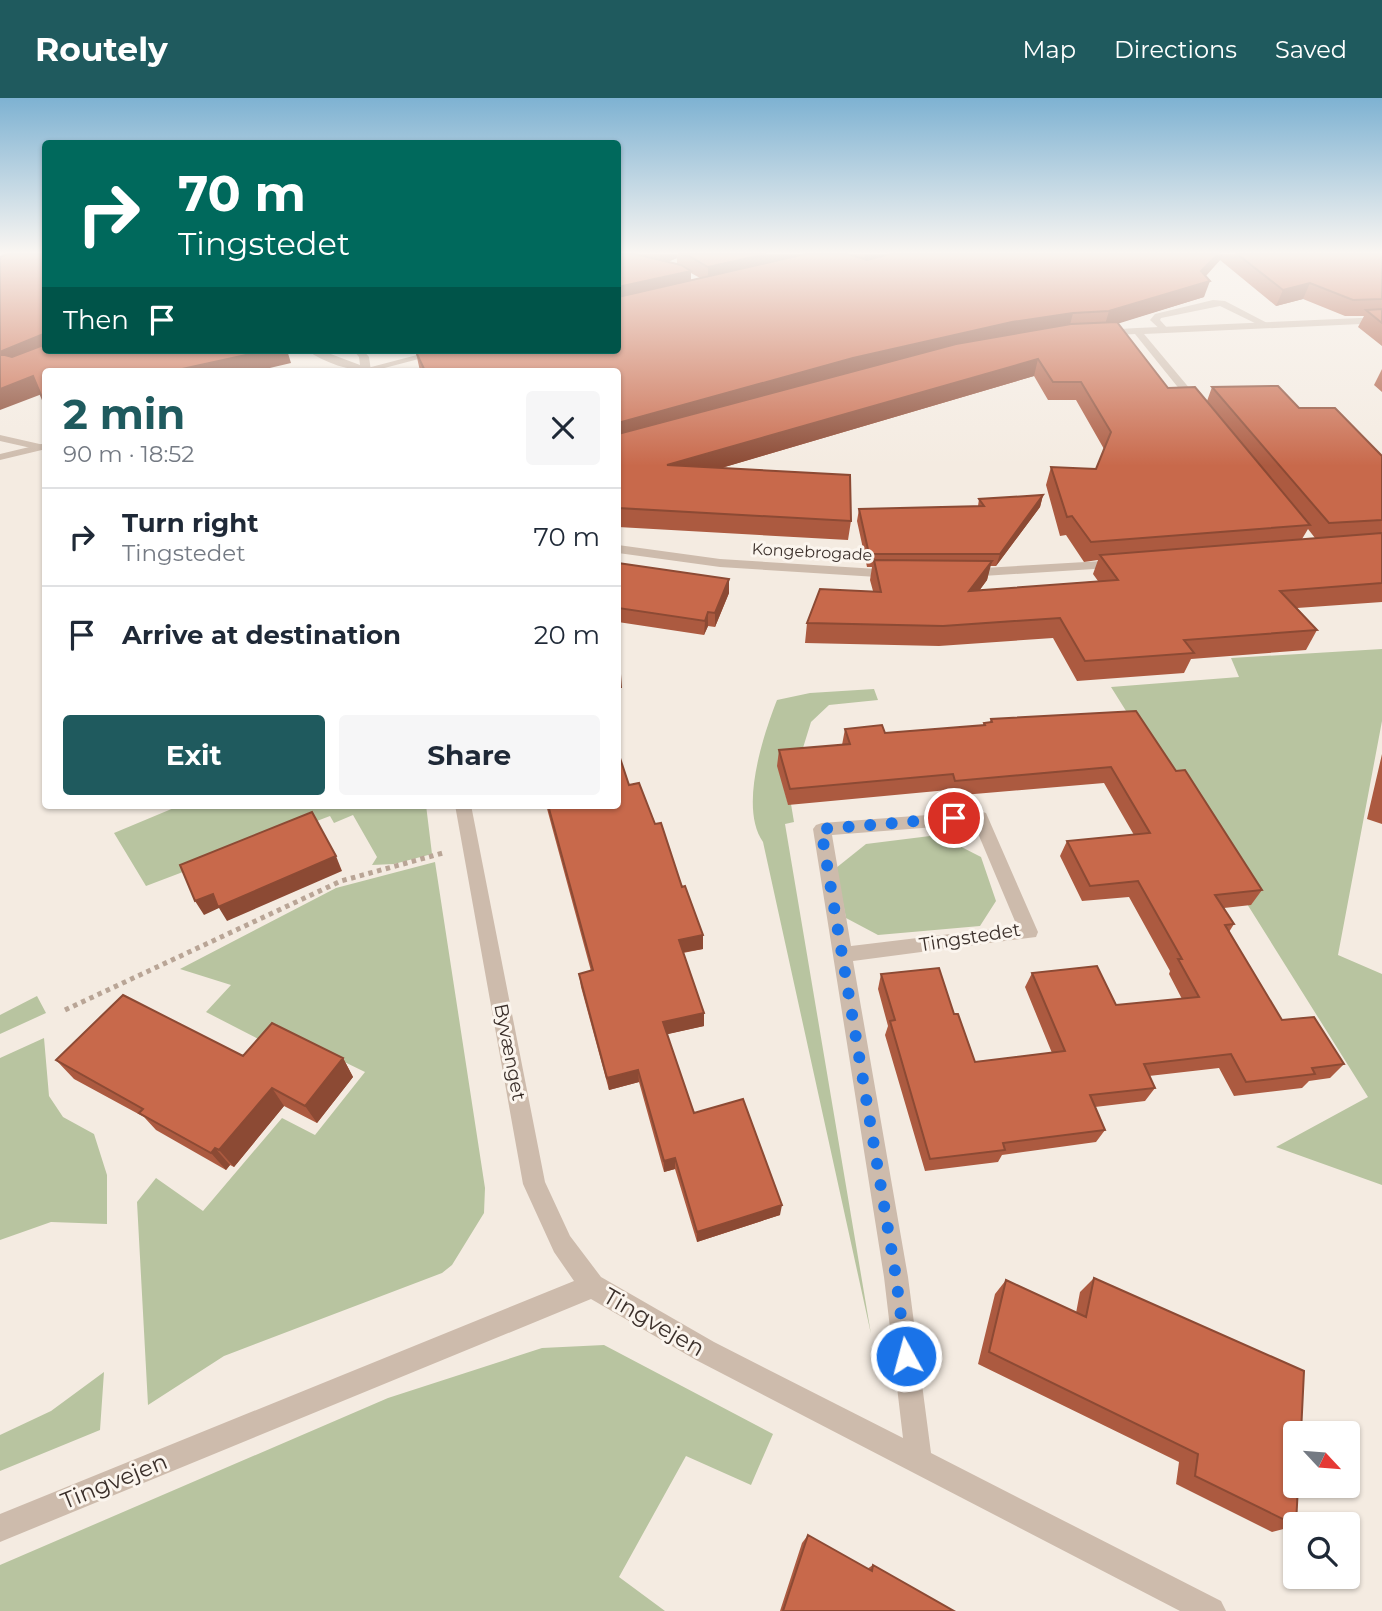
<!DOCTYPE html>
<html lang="en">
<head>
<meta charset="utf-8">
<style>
	body { margin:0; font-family:Montserrat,sans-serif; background:#f6f6f7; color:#1f2937; height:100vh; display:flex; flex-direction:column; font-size:26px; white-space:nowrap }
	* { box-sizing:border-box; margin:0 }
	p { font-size:23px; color:#747a83 }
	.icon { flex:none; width:38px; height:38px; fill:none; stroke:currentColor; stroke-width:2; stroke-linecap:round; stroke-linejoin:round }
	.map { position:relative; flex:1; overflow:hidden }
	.panel { position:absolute; left:42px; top:270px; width:579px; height:441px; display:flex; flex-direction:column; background:#fff; border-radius:7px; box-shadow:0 2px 5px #0004 }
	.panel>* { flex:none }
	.hud { position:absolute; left:42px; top:42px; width:579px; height:214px; border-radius:7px; box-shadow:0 2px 5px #0004; background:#00695c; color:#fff; overflow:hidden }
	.needle { width:46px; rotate:116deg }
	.fabs { position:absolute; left:1283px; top:1323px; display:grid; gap:14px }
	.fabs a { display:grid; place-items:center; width:77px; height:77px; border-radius:7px; background:#fff; box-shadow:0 2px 5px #0004; font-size:35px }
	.pin { position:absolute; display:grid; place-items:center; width:60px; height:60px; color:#fff; margin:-30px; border:4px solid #fff; border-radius:50%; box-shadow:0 2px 7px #0007 }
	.me { position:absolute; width:77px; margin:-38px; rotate:353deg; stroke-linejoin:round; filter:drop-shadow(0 0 5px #0008) }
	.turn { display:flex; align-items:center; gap:24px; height:147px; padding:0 21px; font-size:32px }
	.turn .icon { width:91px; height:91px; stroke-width:2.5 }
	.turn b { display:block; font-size:49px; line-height:60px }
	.then { display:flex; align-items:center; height:66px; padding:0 21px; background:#0003; gap:14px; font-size:26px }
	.round { display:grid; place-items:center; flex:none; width:74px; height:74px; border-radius:7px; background:#f6f6f7 }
	.summary { display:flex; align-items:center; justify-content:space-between; height:119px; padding:0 21px }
	h1 { font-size:42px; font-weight:700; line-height:52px; color:#1f5a5e }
	.primary-button { display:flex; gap:14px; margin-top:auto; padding:14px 21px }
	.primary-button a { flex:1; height:80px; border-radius:7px; background:#1f5a5e; color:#fff; font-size:28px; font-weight:700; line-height:80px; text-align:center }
	.primary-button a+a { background:#f6f6f7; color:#1f2937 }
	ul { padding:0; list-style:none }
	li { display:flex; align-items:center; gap:21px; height:98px; padding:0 21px; border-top:2px solid #e0e1e3 }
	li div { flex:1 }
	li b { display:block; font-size:26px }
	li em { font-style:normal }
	header { display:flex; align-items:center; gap:42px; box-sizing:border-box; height:98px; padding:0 35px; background:#1f5a5e; color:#fff }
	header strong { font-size:33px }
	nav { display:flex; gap:38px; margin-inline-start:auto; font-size:24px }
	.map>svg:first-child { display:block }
	.green { fill:#b8c4a0 }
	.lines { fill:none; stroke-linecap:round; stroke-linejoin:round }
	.path { stroke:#b9a596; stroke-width:5; stroke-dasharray:4.5 4.5; stroke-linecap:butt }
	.service { fill:#cdbbac; fill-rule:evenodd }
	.minor { fill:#cdbbac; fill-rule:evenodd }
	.tertiary { fill:#cdbbac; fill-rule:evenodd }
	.wall { fill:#ac5a40; fill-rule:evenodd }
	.shaded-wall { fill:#8c4a34 }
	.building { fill:#c8694b; stroke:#8c4a34; stroke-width:2 }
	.route { stroke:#1a73e8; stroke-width:12; stroke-dasharray:0 21.6 }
	.labels { text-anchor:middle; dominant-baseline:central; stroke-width:6; stroke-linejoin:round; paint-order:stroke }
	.far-street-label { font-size:16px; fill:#3b302b; stroke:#fbf5ee }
	.street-label { font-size:19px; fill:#3b302b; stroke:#fbf5ee }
	.near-street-label { font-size:23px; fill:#3b302b; stroke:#fbf5ee }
</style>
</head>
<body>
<header>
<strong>Routely</strong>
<nav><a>Map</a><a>Directions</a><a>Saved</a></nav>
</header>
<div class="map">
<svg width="1382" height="1513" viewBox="0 0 1382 1513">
	<rect width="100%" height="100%" fill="#f4ebe1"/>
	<path class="green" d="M1382,551V623L1338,857L1382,876V1087L1276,1049L1368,999L1111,589L1239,579L1231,560Z
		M874,591L878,602L829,607L811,624L798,666L778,668L788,706H791L794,724L785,726L871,1236L763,744C739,710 763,638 777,602L810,595Z
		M181,707H426L432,756L394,766L372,767L377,759L353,717L334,725L330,718L146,788L114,735Z
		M938,737L981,759L996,803L980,828L878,837L846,820L836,770L866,746Z
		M435,764L485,1090L484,1115L452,1167L442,1175L224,1258L148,1307L137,1104L156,1080L203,1113L282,1020L315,1037L365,974L285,935L268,946L206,914L231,887L180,871L336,790Z
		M37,898L46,915L0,936V917Z
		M44,940L49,998L63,1019L94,1036L107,1077V1126L51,1124L0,1142V960Z
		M604,1247L773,1336L751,1387L686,1358L619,1479L665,1513H0V1467L388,1300L542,1250Z
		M104,1274L100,1332L0,1373V1337L51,1313Z"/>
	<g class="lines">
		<path class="path" d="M65,912L341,783L443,755"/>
		<path class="service" d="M1213,202L1225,203L1271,227L1263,229L1220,208L1161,220L1160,222L1168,231L1163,234L1150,222L1155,216Z"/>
		<path class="minor" d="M1382,219V225L1144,236L1201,304V308H1193L1135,236L1102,238L1097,235L1102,232L1137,230Z
			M307,252H320L360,267L359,259L353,252H363L369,259L371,273C350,273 324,265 307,252Z
			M0,337L44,347L46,349L40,352L0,343Z
			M618,447L720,461L893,472L900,476L893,480L720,469L618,455Z
			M1120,462L1125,463V469L967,479L960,475L967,471Z
			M455,707H471L545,1084L570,1138L601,1179L714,1244L903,1340L884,1179L813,731L816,727L822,725L980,713L986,715L1038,834L1036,839L853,863L908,1179L931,1355L1221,1503L1226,1513H1180L696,1262L591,1201L0,1444V1416L574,1183L554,1154L523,1086ZM974,726L1017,828L851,848L832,737Z"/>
		<path class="tertiary" d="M436,252H453L373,273H356Z
			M46,345V351L0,362V356Z"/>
	</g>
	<path class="wall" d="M618,156H1382V248L1358,229L1364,218H1345L1303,201L1276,208L1220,162L1206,178L1204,199L1118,225L1168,290L1207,303L1212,289L1299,310L1382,358V504L1297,510L1317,532L1306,552L1191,561L1184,575L1077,583L1053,540L939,548L805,545L807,525L873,493L870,482L872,469H867L857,423L859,411L978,408L979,401L1043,397L1040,409L996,468H990L987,482L979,493L1098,483L1093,476L1098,462L1084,464L1066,437L1060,438L1046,387L1051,369L1096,371L1104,351L1076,302H1048L1034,278L721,370L851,423L848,442L618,429V273H420L416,255L413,252H618ZM677,160V166L668,164ZM691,175L700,180L691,182ZM1308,431L1315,440L1302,441Z
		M1382,271V294L1374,287Z
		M618,465L729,495L715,529L708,528L704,537L618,524Z
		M991,621L1176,673L1262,792L1251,807L1224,810L1234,826L1229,834L1282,922L1344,966L1330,980L1309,983L1302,990L1234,998L1219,970L1149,978L1155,990L1145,1003L1095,1009L1105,1032L1096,1044L1002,1057L998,1064L925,1073L885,937L888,928L878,891L881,876L954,916L975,964L1052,955L1025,889L1032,875L1116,907L1182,901L1169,876L1170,873L1129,799L1082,803L1060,758L1067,743L1134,737L1104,685L951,698L948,692L788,707L777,668L779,652L842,647L845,631L885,635L983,627L984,625L990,624Z
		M1382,656V726L1367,721Z
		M629,687L703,851L683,855L704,915V928L667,936L694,1015L780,1117L697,1144L675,1071L664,1074L639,984L609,992L581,889L579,876L591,873L546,707H618Z
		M243,958L343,960L353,979L317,1025L284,1008L234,1069L230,1067L226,1072L156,1032L144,1019L74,981L56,962Z
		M1094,1180L1295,1426V1428L1272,1434L1176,1386L1179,1364L978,1266L995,1196L1006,1182L1076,1215L1080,1194Z
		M808,1437L867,1471L873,1467L954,1513H780L802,1445Z"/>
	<path class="shaded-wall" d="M660,156H677V160L660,167Z
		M766,156H831L708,184V169Z
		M865,156H891L864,167Z
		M1218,156H1223L1220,162L1197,187L1210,183L1204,199L1104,230L1109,213L1201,173Z
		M691,173V188L618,205V189Z
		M1310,185L1303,201L1276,208L1283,192Z
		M1073,215L1069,231L618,343V325L853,260L1012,224Z
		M46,235V252L11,270L1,256L2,253Z
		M269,252H287L291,265L257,273H173Z
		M1038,261L1034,278L667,386V367Z
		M33,278L42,296L0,312V291Z
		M1043,397L1040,409L996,468L1000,456Z
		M992,463L987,482L964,513L969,493Z
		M729,481V495L715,529V515Z
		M708,514V528L704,537L705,523Z
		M618,576H621L622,590H618Z
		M336,758L342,773L227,823L219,810L204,817L195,803L213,796Z
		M703,837V851L679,855V842Z
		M704,915V928L664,937L663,924Z
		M343,960L353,979L317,1025L305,1008Z
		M638,972L639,984L609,992L607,980Z
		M272,990L284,1008L234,1069L219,1052Z
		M215,1050L230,1067L226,1072L211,1055Z
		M675,1060V1071L664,1074V1063Z
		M782,1107L780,1117L697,1144V1134Z"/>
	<path class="building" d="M7,156H46V235L2,253L1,256L12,259L46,246V252H269L173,273H46V301L43,302L33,278L0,291V159Z
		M618,156H635L681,167L691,173L618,189Z
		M678,156H766L708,169L689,158Z
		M805,156H848L867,162L890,156H1218L1201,173L1210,183L1109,213L1073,215L1012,224L853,260L618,325V273H425L416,254L423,252H618V199Z
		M1237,156H1382V201L1353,202L1310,185L1283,192Z
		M1382,211V225L1366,212Z
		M1117,224L1168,290L1195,289L1310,427L1091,444L1072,418L1067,419L1051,369L1096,371L1111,334L1081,284H1053L1038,261L667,367L850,377L851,423L618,410V336L956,246L1071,226Z
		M1278,288L1299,310H1335L1382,358V422L1329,425L1212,289Z
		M1043,397L1000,456H869L859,411L984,408L979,401Z
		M1382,435V485L1280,493L1317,532L1184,542L1194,555L1085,563L1060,520L943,528L807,525L820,491L881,494L874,462L992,463L969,493L1118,482L1100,457Z
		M618,465L729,481L715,515L708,514L705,523L618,510Z
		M1136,613L1176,673L1185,672L1262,792L1215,797L1234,826L1225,827L1282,922L1314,919L1344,966L1312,970L1315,976L1246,984L1231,956L1144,966L1155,990L1090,997L1105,1032L1003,1045L1005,1052L930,1061L890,923L895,922L881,876L939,870L954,916H958L975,964L1065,953L1032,875L1097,868L1116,907L1199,899L1178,861H1182L1138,783L1090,788L1067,743L1150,735L1111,669L955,683L953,676L790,691L779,652L850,646L845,631L882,627L885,635L985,627L984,625L992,624L991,621Z
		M618,654L629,687L639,685L655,726L661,725L682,789L685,788L703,837L679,842L704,915L663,924L694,1015L743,1001L782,1107L697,1134L675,1060L664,1063L638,972L607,980L579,876L593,872L548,707H618Z
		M312,714L336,758L218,809L213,796L195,803L180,767Z
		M123,897L243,958L272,925L343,960L305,1008L272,990L219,1052L215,1050L211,1055L139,1015L143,1011L56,962Z
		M1094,1180L1304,1273L1301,1335H1295V1388H1298L1296,1426L1295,1427L1195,1378L1198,1356L989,1254L1006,1182L1086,1219Z
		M808,1437L872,1473L873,1467L954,1513H783Z"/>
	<linearGradient id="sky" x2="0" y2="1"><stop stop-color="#7eb2d2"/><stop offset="0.42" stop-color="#faf6f2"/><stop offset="1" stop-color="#faf6f2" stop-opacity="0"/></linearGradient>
	<rect width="1382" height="368" fill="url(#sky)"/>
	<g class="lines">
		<path class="route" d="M906,1258L896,1179L821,731L954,720"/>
	</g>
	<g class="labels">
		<g class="far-street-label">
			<text transform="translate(812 454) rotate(3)">Kongebrogade</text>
		</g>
		<g class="street-label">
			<text transform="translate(970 839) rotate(-9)">Tingstedet</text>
			<text transform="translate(510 954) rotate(79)">Byvænget</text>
		</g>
		<g class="near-street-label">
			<text transform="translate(654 1224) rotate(30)">Tingvejen</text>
			<text transform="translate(114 1383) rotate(-22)">Tingvejen</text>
		</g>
	</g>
</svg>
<div class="fabs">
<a><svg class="needle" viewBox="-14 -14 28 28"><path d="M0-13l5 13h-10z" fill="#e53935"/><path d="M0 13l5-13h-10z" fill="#747a83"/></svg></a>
<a><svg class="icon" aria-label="search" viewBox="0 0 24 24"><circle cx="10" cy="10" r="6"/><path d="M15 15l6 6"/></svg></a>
</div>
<div class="pin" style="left:954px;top:720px;background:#d93025"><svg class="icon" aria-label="arrive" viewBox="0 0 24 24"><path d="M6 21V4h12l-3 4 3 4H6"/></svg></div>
<svg class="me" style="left:906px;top:1258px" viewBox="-20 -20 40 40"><circle r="17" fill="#1a73e8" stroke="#fff" stroke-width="3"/><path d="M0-11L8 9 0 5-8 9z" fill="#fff"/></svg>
<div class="hud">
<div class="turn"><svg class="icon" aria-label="right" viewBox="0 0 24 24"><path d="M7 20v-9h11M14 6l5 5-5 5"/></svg><div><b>70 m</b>Tingstedet</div></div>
<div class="then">Then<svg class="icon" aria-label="arrive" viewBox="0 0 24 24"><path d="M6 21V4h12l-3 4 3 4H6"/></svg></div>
</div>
<section class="panel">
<div class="summary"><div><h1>2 min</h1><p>90 m · 18:52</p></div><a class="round"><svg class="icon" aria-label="close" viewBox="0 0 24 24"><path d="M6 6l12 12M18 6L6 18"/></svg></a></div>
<ul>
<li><svg class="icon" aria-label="right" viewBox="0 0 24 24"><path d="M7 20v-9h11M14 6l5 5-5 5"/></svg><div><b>Turn right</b><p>Tingstedet</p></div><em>70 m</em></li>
<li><svg class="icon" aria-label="arrive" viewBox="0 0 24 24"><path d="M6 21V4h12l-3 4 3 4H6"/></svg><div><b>Arrive at destination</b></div><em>20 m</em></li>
</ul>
<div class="primary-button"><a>Exit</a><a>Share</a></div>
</section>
</div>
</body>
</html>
